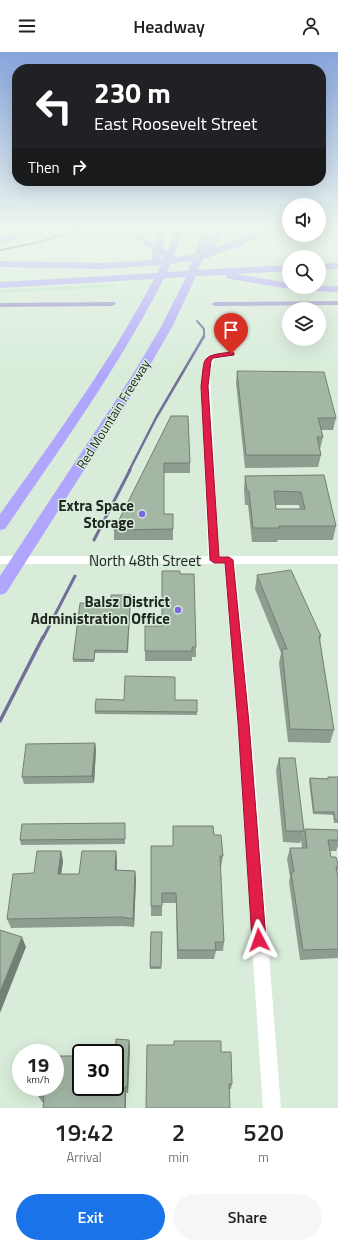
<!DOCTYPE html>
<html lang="en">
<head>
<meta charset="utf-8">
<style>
	body { margin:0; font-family:"Titillium Web",sans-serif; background:#f6f6f6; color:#222; height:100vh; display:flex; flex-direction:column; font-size:15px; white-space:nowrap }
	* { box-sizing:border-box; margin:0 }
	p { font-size:13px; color:#767676 }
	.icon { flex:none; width:22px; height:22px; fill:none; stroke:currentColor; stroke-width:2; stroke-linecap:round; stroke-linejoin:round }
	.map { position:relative; height:1056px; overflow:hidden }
	.panel { display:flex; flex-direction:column; background:#fff; flex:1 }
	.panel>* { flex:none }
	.top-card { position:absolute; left:12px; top:12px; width:314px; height:122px; border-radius:16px; box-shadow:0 4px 16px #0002; background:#202124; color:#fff; overflow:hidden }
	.fabs { position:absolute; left:282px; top:146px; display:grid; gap:8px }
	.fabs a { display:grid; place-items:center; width:44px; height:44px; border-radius:50%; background:#fff; box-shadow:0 4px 16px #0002; font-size:20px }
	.speed { position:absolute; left:12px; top:992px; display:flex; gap:8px; font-size:20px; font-weight:700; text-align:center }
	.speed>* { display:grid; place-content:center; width:52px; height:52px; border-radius:50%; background:#fff; box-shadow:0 4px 16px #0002; line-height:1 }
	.speed small { font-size:10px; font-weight:400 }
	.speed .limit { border:2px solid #111; border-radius:6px; background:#fff; color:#111 }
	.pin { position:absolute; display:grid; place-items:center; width:34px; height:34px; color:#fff; margin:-41px -17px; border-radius:50% 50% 50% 0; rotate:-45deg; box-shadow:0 0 4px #0007 }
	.pin .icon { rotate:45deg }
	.me { position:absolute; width:44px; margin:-22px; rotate:356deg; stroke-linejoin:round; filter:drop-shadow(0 0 3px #0008) }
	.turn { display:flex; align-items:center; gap:14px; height:84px; padding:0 16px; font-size:18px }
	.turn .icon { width:52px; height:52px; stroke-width:2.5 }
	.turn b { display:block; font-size:28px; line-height:34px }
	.then { display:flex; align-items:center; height:38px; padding:0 16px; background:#0003; gap:8px; font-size:15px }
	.eta { display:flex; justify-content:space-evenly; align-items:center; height:68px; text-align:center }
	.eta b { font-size:24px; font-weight:600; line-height:28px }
	.primary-button { display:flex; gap:8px; margin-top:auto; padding:8px 16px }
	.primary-button a { flex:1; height:46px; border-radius:24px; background:#1a73e8; color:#fff; font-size:16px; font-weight:600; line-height:46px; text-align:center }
	.primary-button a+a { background:#f6f6f6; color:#222 }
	header { display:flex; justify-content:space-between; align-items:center; height:52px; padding:0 16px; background:#fff; font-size:18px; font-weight:600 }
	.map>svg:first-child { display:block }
	.green { fill:#bde4bf }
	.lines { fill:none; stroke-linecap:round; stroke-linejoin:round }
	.stream-far3 { stroke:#727099; stroke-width:2 }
	.stream-far2 { stroke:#727099; stroke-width:2.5 }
	.stream-far1 { stroke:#727099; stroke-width:3 }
	.stream { stroke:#727099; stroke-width:3.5 }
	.canal { fill:#958fcd; fill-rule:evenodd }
	.minor { fill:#fff; fill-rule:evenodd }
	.highway { fill:#b0a6fd; fill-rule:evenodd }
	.wall { fill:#8d9d8e; fill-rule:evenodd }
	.shaded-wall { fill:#738074 }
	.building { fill:#a4b7a5; stroke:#738074; fill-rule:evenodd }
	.route { fill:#e11d48; stroke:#92132f }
	.poi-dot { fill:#7b64e0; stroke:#d8ecd9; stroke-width:1.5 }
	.labels { text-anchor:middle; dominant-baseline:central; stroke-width:3; stroke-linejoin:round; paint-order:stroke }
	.far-street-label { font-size:13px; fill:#202821; stroke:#d8ecd9 }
	.poi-label { font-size:15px; font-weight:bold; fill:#202821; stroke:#d8ecd9; text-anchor:end }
	.street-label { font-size:15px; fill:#202821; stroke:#d8ecd9 }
</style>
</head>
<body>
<header><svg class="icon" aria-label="menu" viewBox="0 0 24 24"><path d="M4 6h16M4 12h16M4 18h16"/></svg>Headway<svg class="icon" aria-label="person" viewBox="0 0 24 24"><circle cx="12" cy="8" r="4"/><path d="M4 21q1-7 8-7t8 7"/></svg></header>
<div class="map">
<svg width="338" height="1056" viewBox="0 0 338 1056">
	<rect width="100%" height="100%" fill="#d8ecd9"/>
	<path class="green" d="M115,232L112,235L0,241V238Z"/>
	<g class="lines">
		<path class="stream-far3" d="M0,198L40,190L80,177
			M197,269L204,277V285"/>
		<path class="stream-far2" d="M129,419L156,366L204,284"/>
		<path class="stream-far1" d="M94,488L130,418
			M43,586L75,524"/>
		<path class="stream" d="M0,669L43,585"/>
		<path class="canal" d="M338,249V253L215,254L211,252L215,250Z
			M115,250L116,252L112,254L0,255V251Z"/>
		<path class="minor" d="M231,300L235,302L234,304L214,307L210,322L219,504H338V512H235L251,671L281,1056H263L237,671L224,512H0V504H208L201,334C202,323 201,313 208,303Z"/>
		<path class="highway" d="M31,177H46L0,192V186Z
			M126,177H136L154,193L158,177H166L163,197L167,199L176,177H185L174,203L178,205L195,202L202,177H211L206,196L216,177H225L215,196C233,190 253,177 271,177L241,194L211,204L209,206H203L198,218L289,213V219L236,222L289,231V235L338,234V240L297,238L230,227L227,226L226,223L196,224L172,275L145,322L6,541L0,543V524L133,322L161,275L186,225L164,226C119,315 61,395 5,477L0,478V462C55,386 110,310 154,227L0,236V230L157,221L161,213L102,217L0,215V209L102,211L152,208L153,199ZM161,204L164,205L163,207H161ZM193,208L188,219L167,220L170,212Z
			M338,211V217L319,218V212Z"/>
	</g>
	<path class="wall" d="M237,319L336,366L333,378H321L323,385L320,397H319L321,403L318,415L245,416L236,331Z
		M171,364L190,411V421H164V462H173V488H114V478Z
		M324,423L336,474L333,488H278L277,490H252L248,453H245L244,437L245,424ZM276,453H299L300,457H276Z
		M180,522L196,595V605H192V609H145V599L162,574Z
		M257,523L321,584L320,590L334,678L330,691L288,690L279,611L281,601L255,537Z
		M131,543L128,601H95L94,610H73V607L111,551Z
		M175,648H197V663L95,662V659Z
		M95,691L96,698L94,731L24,732L22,725Z
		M279,706L304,779L300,791L283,790L276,718Z
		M328,725L338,727V771H334L333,763L313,762L309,729L310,726L327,727Z
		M125,771V792L21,793L20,788Z
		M305,777L338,778V794L336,799H330L331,805L338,812V817L337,820L338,826V906L300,908L289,830L290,825L287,807L290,796H302L301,788Z
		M214,783L223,804L221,815H220L224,890L223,899H216L214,907H177L176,851H162V864H151V854L173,794Z
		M61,799L63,809L61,822H79L116,799L117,809V818L135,819L136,828L134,875L123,874L11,876L7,867L34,821Z
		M151,880H162L161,917H150Z
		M129,988L130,995L128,1041H126V1056H43L44,1050H42L39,1045L115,1035Z
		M174,993L221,1000L232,1032L231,1037H229Z"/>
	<path class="shaded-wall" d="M95,691L96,698L94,731L92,724Z
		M61,799L63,809L60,832L58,822Z
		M116,799L117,809L116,828L115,818Z
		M135,819L136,828L134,875L133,867Z
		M22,885L26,895L0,961V940Z
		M129,988L130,995L128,1041L127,1035Z
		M125,1035L126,1041V1056H125Z"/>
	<path class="building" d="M237,319L324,320L336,366H318L323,385H317L321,403H246Z
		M171,364H188L190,411H164V462H173V477L114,478Z
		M324,423L336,474H279V476H253L249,439H247L245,424ZM274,439L301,440L305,457H276Z
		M291,518L321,584H319L334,678L290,677L282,597H287L257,523Z
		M162,519H180V522H194L196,595H192V599H145V574H162Z
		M111,543H131L127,599L95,598L94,608L73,607L80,551H111Z
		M125,624L175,625V648H197V660L95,659L96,647L124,648Z
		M95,691L92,724L22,725L26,692Z
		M279,706H295L304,779H286Z
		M328,725H338V768H335L334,760H314L310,726L328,727Z
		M125,771V787L20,788L22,772Z
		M173,774H213L214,783H221L223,804H220L224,890H215L216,898H178L176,841H162V854H151V794H173Z
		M305,777L338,778V788H328L331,805H336L338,812V815H336L338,826V897L303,898L291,820H294L290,796H307Z
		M37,799H61L58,822H79L82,799H116L115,818L135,819L133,867L122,865L7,867L13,822L34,821Z
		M0,878L22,885L0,940Z
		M151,880H162L161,915H150Z
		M116,987L129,988L127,1035H125V1056H43L44,1044L39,1045V1035H55V1004H81V1035H115Z
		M174,989H221V1000H231L232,1032H229L230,1056H146L147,993H174Z"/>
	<linearGradient id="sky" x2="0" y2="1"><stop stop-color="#87a5dd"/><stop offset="0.54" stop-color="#edf6ee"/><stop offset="1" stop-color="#edf6ee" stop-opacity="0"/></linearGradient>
	<rect width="338" height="325" fill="url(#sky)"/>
	<path class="route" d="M231,300L234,301V303L213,306L211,309L208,334L219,505H229L233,508L249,671L266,888L264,893L259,895L254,893L252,888L238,671L225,511H214L210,508L201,334C205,304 200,304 231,300Z"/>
	<g class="poi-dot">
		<circle cx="142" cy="462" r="4"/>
		<circle cx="178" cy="558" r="4"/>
	</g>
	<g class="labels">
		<g class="far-street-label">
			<text transform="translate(113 362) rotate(-58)">Red Mountain Freeway</text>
		</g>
		<g class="poi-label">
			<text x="134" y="453">Extra Space<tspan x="134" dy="17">Storage</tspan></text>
			<text x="170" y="549">Balsz District<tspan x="170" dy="17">Administration Office</tspan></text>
		</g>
		<g class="street-label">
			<text x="145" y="508">North 48th Street</text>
		</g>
	</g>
</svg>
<div class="fabs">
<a><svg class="icon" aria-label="sound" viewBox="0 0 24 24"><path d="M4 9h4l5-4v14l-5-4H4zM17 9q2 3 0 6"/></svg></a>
<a><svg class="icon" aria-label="search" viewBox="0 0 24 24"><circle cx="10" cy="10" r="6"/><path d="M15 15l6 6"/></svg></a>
<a><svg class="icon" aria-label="layers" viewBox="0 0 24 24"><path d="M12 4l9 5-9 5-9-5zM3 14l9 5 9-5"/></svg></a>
</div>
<div class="speed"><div>19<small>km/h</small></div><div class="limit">30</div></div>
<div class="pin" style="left:231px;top:302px;background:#d93025"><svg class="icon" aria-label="arrive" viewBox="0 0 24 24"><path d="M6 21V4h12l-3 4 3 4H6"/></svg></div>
<svg class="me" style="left:259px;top:888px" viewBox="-20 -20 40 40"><path d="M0-17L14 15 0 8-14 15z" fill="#e11d48" stroke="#fff" stroke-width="4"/></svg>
<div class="top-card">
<div class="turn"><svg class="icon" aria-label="left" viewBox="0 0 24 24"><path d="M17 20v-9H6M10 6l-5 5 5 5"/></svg><div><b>230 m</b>East Roosevelt Street</div></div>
<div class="then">Then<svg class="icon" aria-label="right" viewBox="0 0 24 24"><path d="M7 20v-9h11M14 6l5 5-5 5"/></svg></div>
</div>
</div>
<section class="panel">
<div class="eta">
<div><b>19:42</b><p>Arrival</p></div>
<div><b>2</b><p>min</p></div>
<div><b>520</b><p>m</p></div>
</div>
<div class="primary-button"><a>Exit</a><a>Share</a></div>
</section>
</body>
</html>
